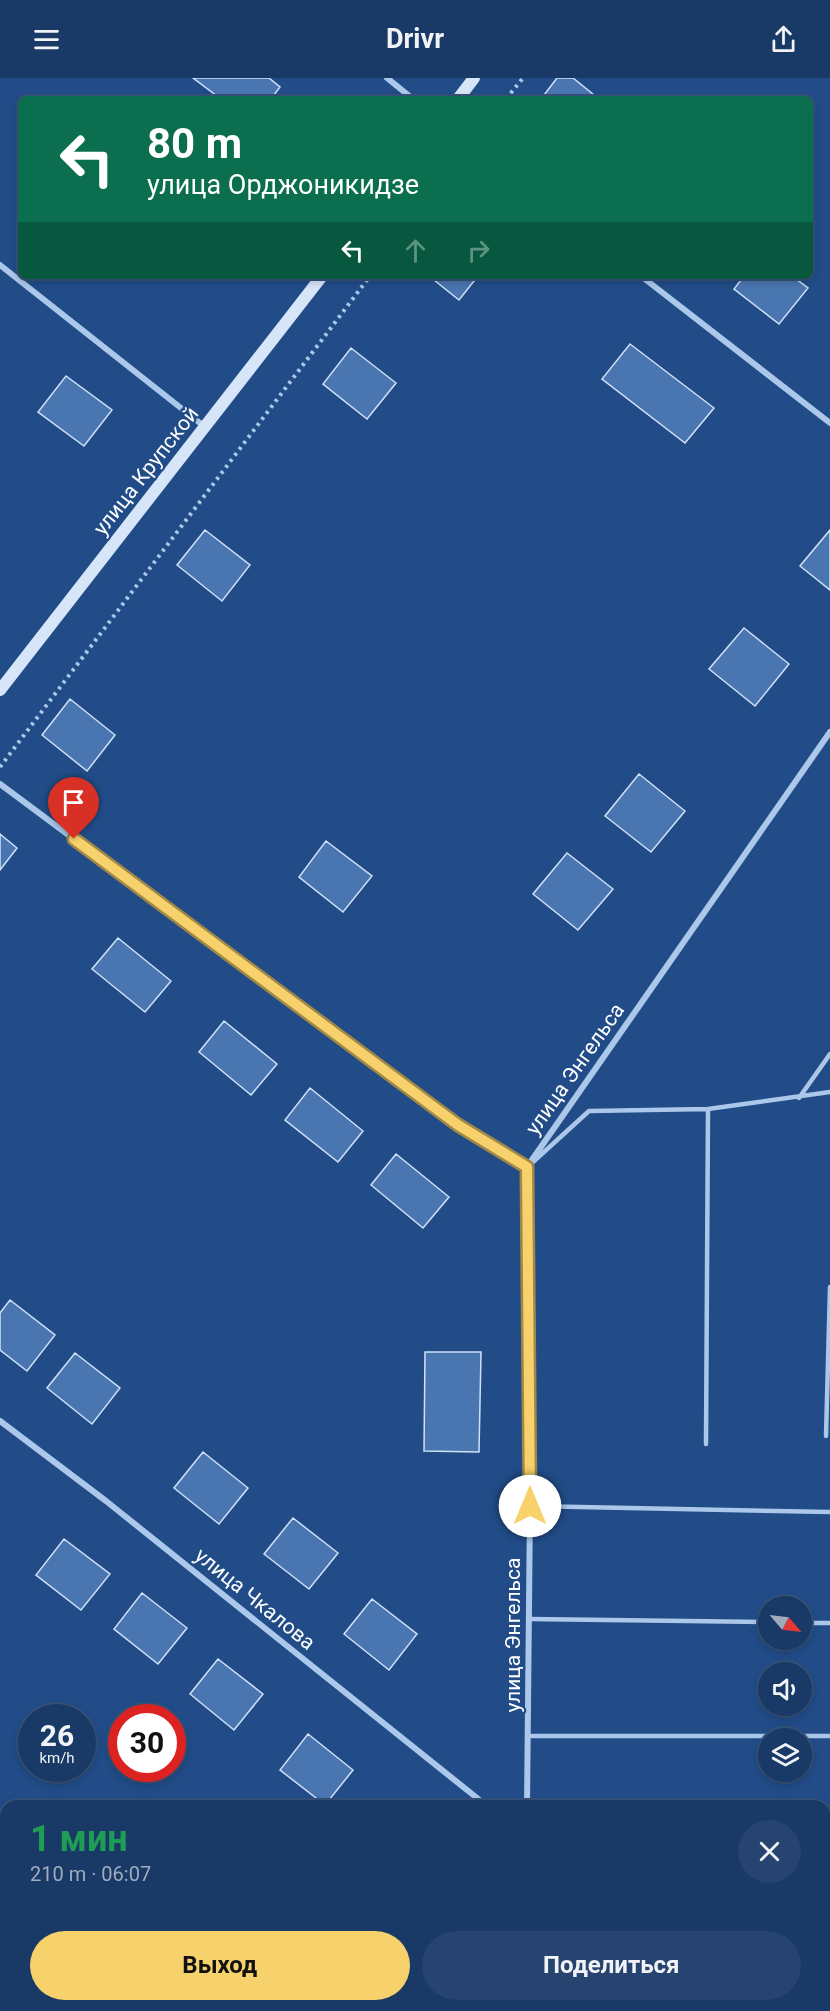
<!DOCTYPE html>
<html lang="ru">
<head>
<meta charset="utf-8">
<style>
	body { margin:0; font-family:Roboto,sans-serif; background:#26446f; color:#f1f3f6; height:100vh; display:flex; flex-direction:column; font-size:22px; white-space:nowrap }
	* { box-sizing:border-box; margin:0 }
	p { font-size:20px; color:#9facbf }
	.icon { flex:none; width:33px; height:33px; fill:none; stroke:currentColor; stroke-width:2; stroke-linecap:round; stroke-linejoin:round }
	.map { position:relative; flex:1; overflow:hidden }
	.details { position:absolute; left:0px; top:1722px; width:831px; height:212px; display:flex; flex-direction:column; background:#193966; border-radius:18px 18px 0 0; box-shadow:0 3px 9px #0003,0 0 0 2px #37537a }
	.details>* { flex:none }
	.guide { position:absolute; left:18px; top:18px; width:795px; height:183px; border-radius:9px; box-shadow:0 3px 9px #0003,0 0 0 2px #37537a; background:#0b6e4f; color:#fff; overflow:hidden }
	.needle { width:39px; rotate:118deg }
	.fabs { position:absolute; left:758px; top:1518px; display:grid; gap:12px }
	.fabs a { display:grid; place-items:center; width:54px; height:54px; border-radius:50%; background:#193966; box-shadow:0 3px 9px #0003,0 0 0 2px #37537a; font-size:30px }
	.speed { position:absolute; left:18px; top:1626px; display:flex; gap:12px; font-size:30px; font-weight:700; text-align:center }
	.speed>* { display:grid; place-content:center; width:78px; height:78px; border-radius:50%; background:#193966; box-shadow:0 3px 9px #0003,0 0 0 2px #37537a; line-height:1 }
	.speed small { font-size:15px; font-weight:400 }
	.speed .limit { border:9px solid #d22; background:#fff; color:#111 }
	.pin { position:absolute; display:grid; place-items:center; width:51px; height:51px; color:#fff; margin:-62px -26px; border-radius:50% 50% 50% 0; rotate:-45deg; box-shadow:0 0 6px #0007 }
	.pin .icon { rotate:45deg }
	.me { position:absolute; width:66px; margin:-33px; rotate:0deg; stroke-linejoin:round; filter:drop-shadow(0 0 4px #0008) }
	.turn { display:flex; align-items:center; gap:21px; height:126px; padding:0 30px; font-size:27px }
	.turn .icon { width:78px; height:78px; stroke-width:2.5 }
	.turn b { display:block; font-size:42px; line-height:51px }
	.lanes { display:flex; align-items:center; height:57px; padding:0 30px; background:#0003; justify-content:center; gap:30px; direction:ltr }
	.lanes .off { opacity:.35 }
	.round { display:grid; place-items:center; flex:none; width:63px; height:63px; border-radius:32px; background:#26446f }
	.headline { display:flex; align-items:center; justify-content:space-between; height:102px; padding:0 30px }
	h1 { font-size:36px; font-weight:700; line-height:45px; color:#1e9e55 }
	.button { display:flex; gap:12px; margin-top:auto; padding:12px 30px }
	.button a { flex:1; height:69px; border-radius:36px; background:#f7d16c; color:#111; font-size:24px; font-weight:700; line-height:69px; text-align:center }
	.button a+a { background:#26446f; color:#f1f3f6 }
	header { display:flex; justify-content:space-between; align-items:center; height:78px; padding:0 30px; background:#193966; font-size:27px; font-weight:700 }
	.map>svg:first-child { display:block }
	.building { fill:#4976b0; stroke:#d0e1f8; stroke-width:1.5 }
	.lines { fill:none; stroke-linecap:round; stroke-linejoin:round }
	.path { stroke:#abc7ea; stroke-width:4; stroke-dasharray:3 4.5; stroke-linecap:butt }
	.lane { stroke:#abc7ea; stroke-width:4.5 }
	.street { stroke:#abc7ea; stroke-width:6 }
	.secondary { stroke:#d7e5f8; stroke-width:12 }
	.route-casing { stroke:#a18846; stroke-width:15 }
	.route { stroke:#f7d16c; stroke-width:10 }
	.labels { text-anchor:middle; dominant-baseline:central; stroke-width:4.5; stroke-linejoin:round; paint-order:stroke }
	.street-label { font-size:21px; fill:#fff; stroke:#214c88 }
</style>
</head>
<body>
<header><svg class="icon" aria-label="menu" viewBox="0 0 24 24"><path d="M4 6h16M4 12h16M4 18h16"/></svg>Drivr<svg class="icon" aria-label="share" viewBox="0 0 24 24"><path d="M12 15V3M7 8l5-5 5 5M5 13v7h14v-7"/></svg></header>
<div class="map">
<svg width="830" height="1933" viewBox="0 0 830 1933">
	<rect width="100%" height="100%" fill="#214c88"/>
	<path class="building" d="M193,0H269L280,9L271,21H221Z
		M557,0H573L599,21H541Z
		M429,198H478L459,222Z
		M744,198H792L808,210L779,246L734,211Z
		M630,266L714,330L685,365L602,301Z
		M351,270L396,305L367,341L323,306Z
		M66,298L112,332L84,368L38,334Z
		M205,452L250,487L222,523L177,487Z
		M830,452V512L800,488Z
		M744,550L789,586L755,628L709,591Z
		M70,621L115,657L87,693L42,657Z
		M639,696L685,733L651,774L605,738Z
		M0,756L17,770L0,792Z
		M326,763L372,798L343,834L299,799Z
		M567,775L613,811L578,852L533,816Z
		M118,860L171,903L145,934L92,891Z
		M224,943L277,986L251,1017L199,974Z
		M310,1010L363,1053L338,1084L285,1042Z
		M396,1076L449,1119L423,1150L371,1107Z
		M10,1222L55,1257L27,1293L0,1272V1235Z
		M425,1274H481L479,1374L424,1373Z
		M75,1275L120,1310L92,1346L47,1310Z
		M203,1374L248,1410L219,1446L174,1410Z
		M293,1440L338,1475L309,1511L264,1476Z
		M64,1461L110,1496L81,1532L36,1497Z
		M142,1515L187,1550L158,1586L114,1551Z
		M372,1521L417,1556L389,1592L344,1556Z
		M218,1581L263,1616L234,1652L190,1616Z
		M308,1656L353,1692L325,1727L280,1692Z
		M0,1888L6,1892V1913L0,1920Z
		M413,1928H435L442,1933H409Z"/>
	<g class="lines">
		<path class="path" d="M506,21L523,0
			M0,689L370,198"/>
		<path class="lane" d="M799,1020L830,976
			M533,1084L589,1033L708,1031L830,1014
			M826,1358L830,1209
			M706,1366L708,1031
			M530,1428L830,1434
			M529,1541L768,1544
			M801,1545H830
			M528,1658H830
			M825,1774H830
			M825,1789L830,1793
			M825,1893L830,1897
			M522,1928L530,1933
			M682,1928L690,1933"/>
		<path class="street" d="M387,0L413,21
			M0,187L205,349
			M641,198L830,345
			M0,706L458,1047L527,1089
			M0,1343L106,1423L487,1728
			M527,1728L530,1428L527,1089L830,654
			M503,1933L505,1928"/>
		<path class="secondary" d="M458,21L474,0
			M0,612L322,198"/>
	</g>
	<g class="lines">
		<defs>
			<path id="route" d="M74,761L458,1047L527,1089L530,1428"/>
		</defs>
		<use href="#route" class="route-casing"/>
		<use href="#route" class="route"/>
	</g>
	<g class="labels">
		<g class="street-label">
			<text transform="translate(146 393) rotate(-52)">улица Крупской</text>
			<text transform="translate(575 991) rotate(-55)">улица Энгельса</text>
			<text transform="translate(255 1521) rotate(39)">улица Чкалова</text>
			<text transform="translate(513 1557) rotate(-90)">улица Энгельса</text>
		</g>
	</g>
</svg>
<div class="fabs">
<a><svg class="needle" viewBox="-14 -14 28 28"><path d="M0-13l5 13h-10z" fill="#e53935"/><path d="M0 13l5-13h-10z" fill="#9facbf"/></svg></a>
<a><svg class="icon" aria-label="sound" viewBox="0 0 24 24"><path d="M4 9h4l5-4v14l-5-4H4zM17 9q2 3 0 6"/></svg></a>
<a><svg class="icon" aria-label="layers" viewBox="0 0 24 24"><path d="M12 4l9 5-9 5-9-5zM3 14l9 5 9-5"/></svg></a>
</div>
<div class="speed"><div>26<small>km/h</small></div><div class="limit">30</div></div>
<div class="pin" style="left:74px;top:761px;background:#d93025"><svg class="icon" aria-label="arrive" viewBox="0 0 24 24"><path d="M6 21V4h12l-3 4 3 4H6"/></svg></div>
<svg class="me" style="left:530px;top:1428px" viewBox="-20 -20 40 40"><circle r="19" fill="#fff"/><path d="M0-13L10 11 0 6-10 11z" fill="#f7d16c"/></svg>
<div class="guide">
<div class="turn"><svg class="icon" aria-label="left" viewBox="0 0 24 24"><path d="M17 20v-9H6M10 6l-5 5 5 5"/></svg><div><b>80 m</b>улица Орджоникидзе</div></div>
<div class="lanes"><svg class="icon" aria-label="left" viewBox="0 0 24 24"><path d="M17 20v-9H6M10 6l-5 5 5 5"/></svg><svg class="icon off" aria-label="ahead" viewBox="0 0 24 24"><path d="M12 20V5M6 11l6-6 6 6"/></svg><svg class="icon off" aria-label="right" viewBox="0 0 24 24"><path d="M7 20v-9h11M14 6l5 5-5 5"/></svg></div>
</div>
<section class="details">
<div class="headline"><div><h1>1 мин</h1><p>210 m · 06:07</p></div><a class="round"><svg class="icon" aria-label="close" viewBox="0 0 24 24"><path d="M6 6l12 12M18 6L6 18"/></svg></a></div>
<div class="button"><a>Выход</a><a>Поделиться</a></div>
</section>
</div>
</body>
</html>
